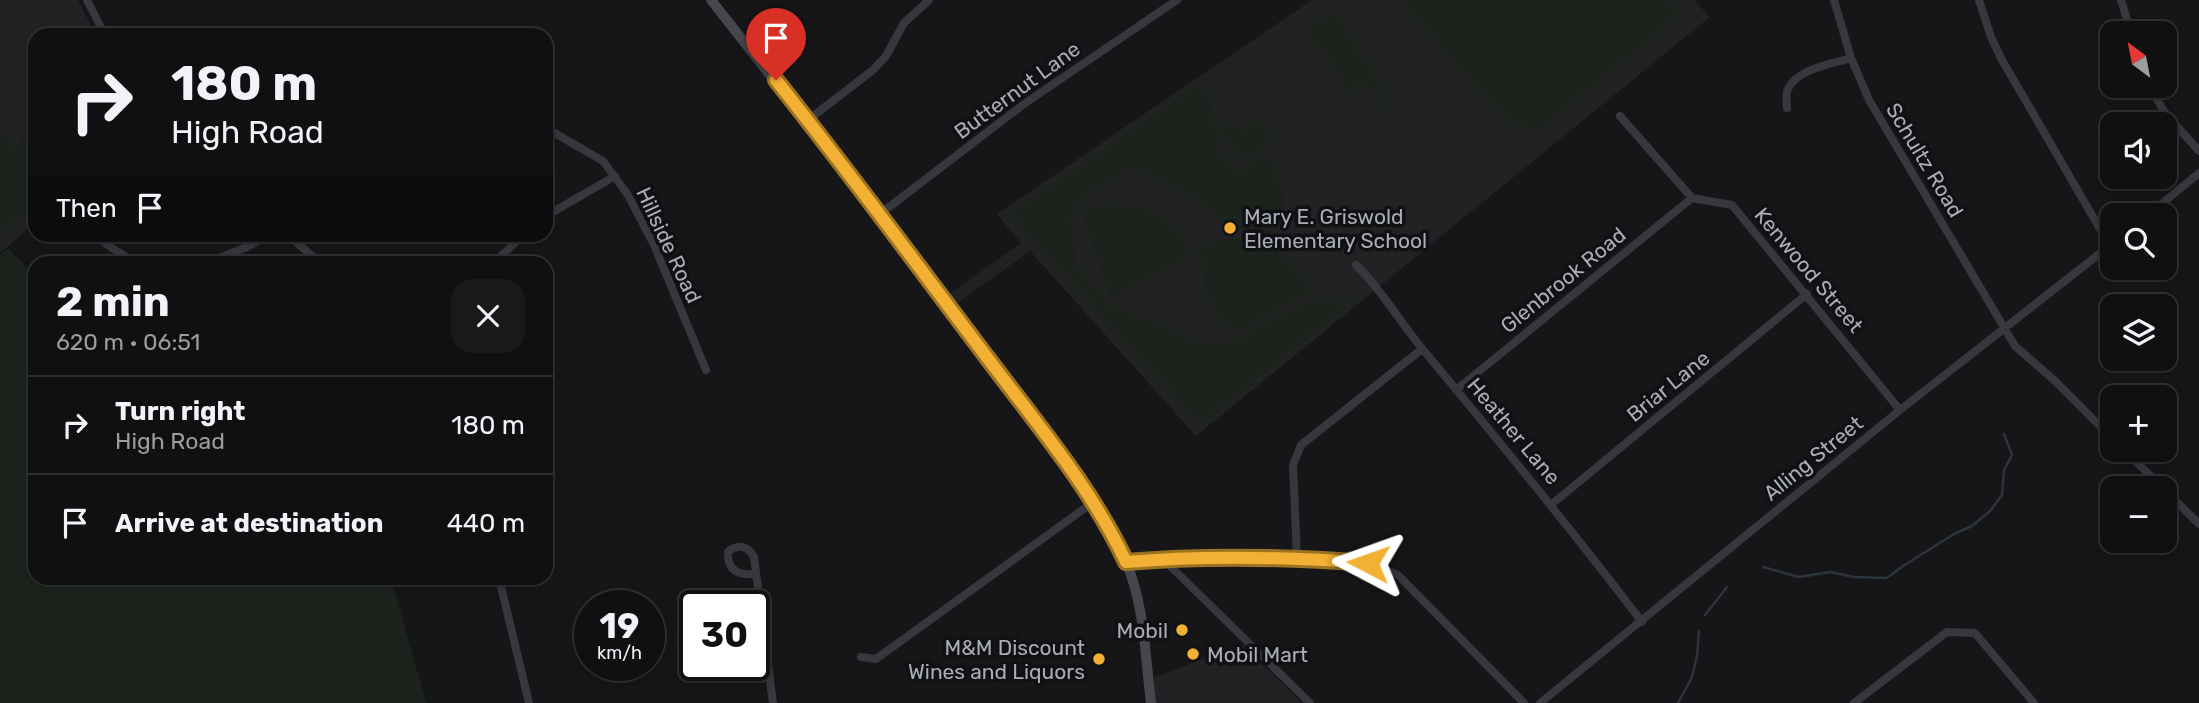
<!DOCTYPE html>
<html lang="en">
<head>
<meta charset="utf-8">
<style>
	body { margin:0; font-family:Rubik,sans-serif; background:#19191b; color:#f1f3f6; height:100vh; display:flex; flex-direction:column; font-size:26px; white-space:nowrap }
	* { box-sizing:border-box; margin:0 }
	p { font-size:23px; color:#9c9d9f }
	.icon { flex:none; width:38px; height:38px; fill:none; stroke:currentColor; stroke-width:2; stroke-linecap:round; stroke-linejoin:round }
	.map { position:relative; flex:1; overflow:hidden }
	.drawer { position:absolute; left:28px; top:256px; width:525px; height:329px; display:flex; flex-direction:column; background:#101012; border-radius:21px; box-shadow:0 4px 10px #0003,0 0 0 2px #303032 }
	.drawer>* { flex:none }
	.banner { position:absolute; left:28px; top:28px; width:525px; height:214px; border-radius:21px; box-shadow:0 4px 10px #0003,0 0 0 2px #303032; background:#101012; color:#f1f3f6; overflow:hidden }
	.needle { width:46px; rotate:328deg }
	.controls { position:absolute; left:2100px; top:21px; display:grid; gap:14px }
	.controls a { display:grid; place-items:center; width:77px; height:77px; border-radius:14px; background:#101012; box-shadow:0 4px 10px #0003,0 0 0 2px #303032; font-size:35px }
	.speed { position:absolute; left:574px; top:590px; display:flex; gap:14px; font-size:35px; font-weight:700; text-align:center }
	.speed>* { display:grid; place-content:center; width:91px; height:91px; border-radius:50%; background:#101012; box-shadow:0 4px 10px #0003,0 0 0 2px #303032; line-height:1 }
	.speed small { font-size:18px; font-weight:400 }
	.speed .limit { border:4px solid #111; border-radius:10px; background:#fff; color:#111 }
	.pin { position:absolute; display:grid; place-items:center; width:60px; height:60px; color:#fff; margin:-72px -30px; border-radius:50% 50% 50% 0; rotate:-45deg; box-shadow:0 0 7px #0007 }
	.pin .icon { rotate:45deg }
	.me { position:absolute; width:77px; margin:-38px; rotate:274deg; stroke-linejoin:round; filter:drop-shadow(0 0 5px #0008) }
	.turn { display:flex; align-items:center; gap:24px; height:147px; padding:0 28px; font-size:32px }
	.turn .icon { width:91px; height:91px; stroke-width:2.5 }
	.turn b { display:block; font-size:49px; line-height:60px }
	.then { display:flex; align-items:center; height:66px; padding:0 28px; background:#0003; gap:14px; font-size:26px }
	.round { display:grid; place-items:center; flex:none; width:74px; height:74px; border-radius:21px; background:#19191b }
	.overview { display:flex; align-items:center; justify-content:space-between; height:119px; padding:0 28px }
	h1 { font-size:42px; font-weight:700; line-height:52px }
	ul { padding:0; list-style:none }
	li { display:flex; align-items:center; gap:21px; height:98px; padding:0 28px; border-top:2px solid #303032 }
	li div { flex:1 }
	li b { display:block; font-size:26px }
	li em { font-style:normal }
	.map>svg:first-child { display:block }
	.built { fill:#222225 }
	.green { fill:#1c231d }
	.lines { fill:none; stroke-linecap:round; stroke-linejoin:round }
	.stream { stroke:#2c353c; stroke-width:2.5 }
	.street { stroke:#37383d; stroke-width:8 }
	.secondary { stroke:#45474d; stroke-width:10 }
	.route-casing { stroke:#9d7322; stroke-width:18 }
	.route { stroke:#f2b134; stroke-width:12 }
	.poi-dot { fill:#f2b134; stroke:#111113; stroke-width:2.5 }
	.labels { text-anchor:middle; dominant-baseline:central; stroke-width:7; stroke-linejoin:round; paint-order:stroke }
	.street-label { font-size:21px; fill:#a8adb8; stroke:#111113 }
	.poi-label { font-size:21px; fill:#a8adb8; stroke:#111113; text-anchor:start }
</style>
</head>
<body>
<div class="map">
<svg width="2199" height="703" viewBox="0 0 2199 703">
	<rect width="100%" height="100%" fill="#161618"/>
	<path class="built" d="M0,0H78L96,35H35V223L0,253Z
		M1312,0H1694L1710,17L1196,436L1030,251L955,305L948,295L1021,243L997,214Z
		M1242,644L1302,703H1155L1153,678Z"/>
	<path class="green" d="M1398,0H1669L1682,14L1540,130L1510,125Z
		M1334,10L1386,89L1380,95L1393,112L1388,115L1368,90L1360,86L1354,89L1351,99L1342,87L1343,82L1318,47L1311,45L1303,32L1327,12Z
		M1196,85L1209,93L1216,129L1230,117L1241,130L1258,116L1275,136L1245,163L1216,130L1218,148L1239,172L1268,150C1285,193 1291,195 1269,238L1221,222L1194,198L1133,168L1084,197L1071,218L1076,264L1112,305L1155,321L1199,342H1230L1310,301L1359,297L1200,426L1009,214Z
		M0,127L15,146L35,131V206L0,235Z
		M1103,204C1147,204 1175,211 1194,254L1119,296L1109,295L1081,210Z
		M1220,238C1231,238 1244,236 1253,239C1281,247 1300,268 1313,293L1238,332L1227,330L1208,301L1199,245Z
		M8,249L35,275V578H391L426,703H0V255Z"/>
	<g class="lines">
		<path class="stream" d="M1763,567L1799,577L1830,572L1854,577L1886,578L1891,575L1903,566L1954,534L1972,526L1990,511L2002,495L2004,470L2012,455L2004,434
			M1705,615L1727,587
			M1678,703L1692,677L1697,656L1699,631"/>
		<path class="street" d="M87,0L105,35
			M1834,0L1851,58L1869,100L2015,346L2055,381L2112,438
			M1979,0L1991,37L2002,60L2110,246
			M2121,0L2131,33
			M2149,86L2165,113L2199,151
			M1787,108C1787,103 1786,96 1787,91C1795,69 1832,64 1851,58
			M1620,116L1692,198L1732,205L1900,410
			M808,120L873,70L886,56L904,23L929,0
			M546,128L603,161L628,195L654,245L706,370
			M880,214L1024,104L1177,0
			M2148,215L2199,173
			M546,216L615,176
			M91,234L129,259L140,262
			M287,234L319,262
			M209,262L247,247L271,234
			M495,262L524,234
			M1356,265C1383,291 1401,324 1425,352C1499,441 1572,530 1642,622
			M1456,390L1692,198
			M2124,450L2163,488
			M2165,490L2199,524
			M1552,504L1807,294
			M1297,558L1293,465L1301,445L1422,349
			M1163,559L1310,703
			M1127,562L1163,559L1297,558L1369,563L1398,575L1524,703
			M756,574C739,575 727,572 728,552C738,543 748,546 754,557L773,703
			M499,578L529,703
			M861,657L876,659L1092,503
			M1540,703L1900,410L2112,244
			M1854,703L1947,632L1975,633L2034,703"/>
		<path class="secondary" d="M711,0L880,214L1092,503C1105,523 1119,542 1127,564C1145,609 1145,656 1151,703"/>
	</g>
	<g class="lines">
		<defs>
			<path id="route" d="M776,80C849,172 918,266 989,360C1037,424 1092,489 1126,562C1207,555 1288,557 1368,563"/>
		</defs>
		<use href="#route" class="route-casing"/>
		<use href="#route" class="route"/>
	</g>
	<g class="poi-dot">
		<circle cx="1230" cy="228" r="7"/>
		<circle cx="1182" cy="630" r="7"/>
		<circle cx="1193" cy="654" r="7"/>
		<circle cx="1099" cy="659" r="7"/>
	</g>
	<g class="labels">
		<g class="street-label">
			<text transform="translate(1017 90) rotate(-36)">Butternut Lane</text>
			<text transform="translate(1925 160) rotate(59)">Schultz Road</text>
			<text transform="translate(669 245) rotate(65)">Hillside Road</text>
			<text transform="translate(1809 270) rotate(50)">Kenwood Street</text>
			<text transform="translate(1563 280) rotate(-39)">Glenbrook Road</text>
			<text transform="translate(1668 386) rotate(-39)">Briar Lane</text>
			<text transform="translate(1514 431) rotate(50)">Heather Lane</text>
			<text transform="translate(1813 458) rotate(-39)">Alling Street</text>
		</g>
		<g class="poi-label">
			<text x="1244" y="216">Mary E. Griswold<tspan x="1244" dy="24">Elementary School</tspan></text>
			<text x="1168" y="630" text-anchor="end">Mobil</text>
			<text x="1085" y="647" text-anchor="end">M&amp;M Discount<tspan x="1085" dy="24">Wines and Liquors</tspan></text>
			<text x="1207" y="654">Mobil Mart</text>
		</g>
	</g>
</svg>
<div class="controls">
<a><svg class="needle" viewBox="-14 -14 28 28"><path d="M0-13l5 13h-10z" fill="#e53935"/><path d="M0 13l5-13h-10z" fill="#9c9d9f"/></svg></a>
<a><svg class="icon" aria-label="sound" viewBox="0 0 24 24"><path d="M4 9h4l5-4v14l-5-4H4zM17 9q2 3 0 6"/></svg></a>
<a><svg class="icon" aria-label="search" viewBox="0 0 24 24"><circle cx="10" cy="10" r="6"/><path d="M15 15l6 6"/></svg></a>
<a><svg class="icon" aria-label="layers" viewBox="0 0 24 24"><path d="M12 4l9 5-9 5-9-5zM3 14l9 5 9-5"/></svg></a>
<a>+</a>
<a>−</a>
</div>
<div class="speed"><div>19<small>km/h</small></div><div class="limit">30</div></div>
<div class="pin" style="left:776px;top:80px;background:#d93025"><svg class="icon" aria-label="arrive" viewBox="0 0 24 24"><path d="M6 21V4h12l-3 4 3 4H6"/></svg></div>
<svg class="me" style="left:1368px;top:563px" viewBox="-20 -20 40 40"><path d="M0-17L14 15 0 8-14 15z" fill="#f2b134" stroke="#fff" stroke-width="4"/></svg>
<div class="banner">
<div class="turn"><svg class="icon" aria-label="right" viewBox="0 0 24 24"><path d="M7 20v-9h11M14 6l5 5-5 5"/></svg><div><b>180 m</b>High Road</div></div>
<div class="then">Then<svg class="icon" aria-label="arrive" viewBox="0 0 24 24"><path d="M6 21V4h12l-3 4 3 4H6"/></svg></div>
</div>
<section class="drawer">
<div class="overview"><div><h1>2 min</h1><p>620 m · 06:51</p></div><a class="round"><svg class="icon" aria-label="close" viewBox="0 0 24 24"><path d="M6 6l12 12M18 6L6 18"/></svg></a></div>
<ul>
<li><svg class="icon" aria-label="right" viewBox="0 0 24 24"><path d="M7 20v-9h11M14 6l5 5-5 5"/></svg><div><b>Turn right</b><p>High Road</p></div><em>180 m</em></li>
<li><svg class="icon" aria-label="arrive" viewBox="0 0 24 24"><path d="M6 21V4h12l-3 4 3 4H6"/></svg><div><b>Arrive at destination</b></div><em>440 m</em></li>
</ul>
</section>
</div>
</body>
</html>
